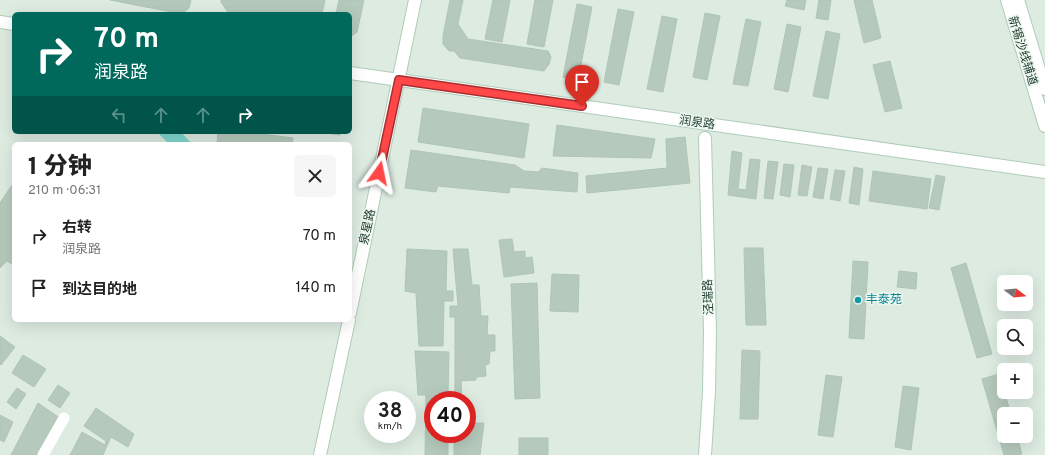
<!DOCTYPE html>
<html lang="zh">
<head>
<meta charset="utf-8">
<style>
	body { margin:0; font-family:Overpass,"Noto Sans SC",sans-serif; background:#f6f6f6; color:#222; height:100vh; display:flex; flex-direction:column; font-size:15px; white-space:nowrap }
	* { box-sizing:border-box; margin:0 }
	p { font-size:13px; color:#767676 }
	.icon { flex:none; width:22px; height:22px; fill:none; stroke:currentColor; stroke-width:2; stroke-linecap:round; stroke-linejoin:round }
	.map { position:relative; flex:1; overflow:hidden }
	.details { position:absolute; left:12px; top:142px; width:340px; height:180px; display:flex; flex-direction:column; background:#fff; border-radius:6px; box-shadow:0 4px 16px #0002 }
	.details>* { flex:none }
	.guide { position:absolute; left:12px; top:12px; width:340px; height:122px; border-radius:6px; box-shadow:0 4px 16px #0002; background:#00695c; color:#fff; overflow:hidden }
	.needle { width:26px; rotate:106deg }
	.controls { position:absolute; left:997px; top:275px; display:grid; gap:8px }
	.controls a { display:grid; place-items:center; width:36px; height:36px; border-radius:6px; background:#fff; box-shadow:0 4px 16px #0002; font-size:20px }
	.speed { position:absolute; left:364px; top:391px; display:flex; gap:8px; font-size:20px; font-weight:700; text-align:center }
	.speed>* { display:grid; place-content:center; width:52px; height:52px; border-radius:50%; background:#fff; box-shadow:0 4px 16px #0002; line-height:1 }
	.speed small { font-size:10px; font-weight:400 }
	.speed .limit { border:6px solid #d22; background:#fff; color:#111 }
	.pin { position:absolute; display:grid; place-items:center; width:34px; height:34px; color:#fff; margin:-41px -17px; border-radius:50% 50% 50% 0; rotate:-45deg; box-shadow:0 0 4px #0007 }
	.pin .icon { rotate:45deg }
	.me { position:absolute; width:44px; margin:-22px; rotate:12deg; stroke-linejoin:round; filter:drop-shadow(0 0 3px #0008) }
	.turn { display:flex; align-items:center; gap:14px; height:84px; padding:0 16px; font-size:18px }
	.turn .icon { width:52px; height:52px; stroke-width:2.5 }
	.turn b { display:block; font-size:28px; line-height:34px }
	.lanes { display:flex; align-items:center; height:38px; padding:0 16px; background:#0003; justify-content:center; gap:20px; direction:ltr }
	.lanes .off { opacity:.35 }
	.round { display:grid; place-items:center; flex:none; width:42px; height:42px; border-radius:6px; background:#f6f6f6 }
	.summary { display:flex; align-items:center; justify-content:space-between; height:68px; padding:0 16px }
	h1 { font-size:24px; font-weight:800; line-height:30px }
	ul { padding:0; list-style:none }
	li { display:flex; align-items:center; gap:12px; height:52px; padding:0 16px }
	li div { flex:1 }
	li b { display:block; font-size:15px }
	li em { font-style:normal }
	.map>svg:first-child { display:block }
	.water { fill:#7ed7ce }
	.building { fill:#b5c9bc; stroke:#afc5b6 }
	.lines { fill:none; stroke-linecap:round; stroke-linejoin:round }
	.secondary-casing { stroke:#afccba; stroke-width:14 }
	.street { stroke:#fff; stroke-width:11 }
	.secondary { stroke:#fff; stroke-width:12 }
	.route-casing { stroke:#a62e2e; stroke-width:10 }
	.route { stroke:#ff4747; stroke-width:7 }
	.culture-dot { fill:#0f9aa8; stroke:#edf7f0; stroke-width:1.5 }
	.labels { text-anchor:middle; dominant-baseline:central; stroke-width:3; stroke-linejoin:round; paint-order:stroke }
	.street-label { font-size:12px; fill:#1d3c2c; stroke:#edf7f0 }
	.culture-label { font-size:12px; fill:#0d838f; stroke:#edf7f0; text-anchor:start }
</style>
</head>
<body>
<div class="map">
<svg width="1045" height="455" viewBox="0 0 1045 455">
	<rect width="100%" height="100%" fill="#ddebe1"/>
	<path class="water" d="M157,132H181L192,144H169Z"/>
	<path class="building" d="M110,0H191L189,8L182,14Z
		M221,0H325L322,14H229L221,2Z
		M339,0H364L357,32L350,37V14H336Z
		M450,0H463L458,24L468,39L548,51L551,57L549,64L544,71L460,58L454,51H449L443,44V36Z
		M493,0H510L502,42L485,39Z
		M535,0H553L544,47L527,44Z
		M787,0H806L804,10L785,6Z
		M819,0H831L828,20L816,18Z
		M854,0H872L881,38L864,43Z
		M577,4L592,7L578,80L563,77Z
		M618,9L634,12L619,85L604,82Z
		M705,13L720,16L707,80L693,77Z
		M662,16L677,19L663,92L647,89Z
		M746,19L761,22L748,86L733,84Z
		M787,24L801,27L788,92L774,89Z
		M826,31L840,34L828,99L813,96Z
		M890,61L902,108L885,112L873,65Z
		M423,108L529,124L524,158L418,142Z
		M557,125L655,139L651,158L553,156Z
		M218,132H247L293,138L292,144H217Z
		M319,132H340V135Z
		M685,137L690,183L587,193L586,176L667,168L666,139Z
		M411,150L515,165L524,171L538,172L542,168L578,173L577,192L510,187L509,193L438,186L436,192L405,188Z
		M732,151L742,153L738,189L746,190L750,159L760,160L756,199L728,195Z
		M768,161L778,162L773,199L764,198Z
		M784,164L794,165L790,197L780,195Z
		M802,165L812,167L807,196L798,195Z
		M854,167L863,169L859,205L849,203Z
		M818,168L828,169L823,199L813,197Z
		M835,170L845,171L840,201L830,199Z
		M873,171L931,179L927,209L869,201Z
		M936,175L945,177L939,210L929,208Z
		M14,182V233L11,237L14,239V265L7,261L0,268V203Z
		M512,239L514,252L525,251V258L532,257L534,273L504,277L499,240Z
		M744,248H763L766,325H746Z
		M407,249L447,251L446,291H453V301H444L443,346H419L416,293L405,291Z
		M453,249H468L472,285H479L481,316H488L487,335H495V351H490L489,364L485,365L486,376L476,377V380L461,381L462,400H455V317H450V306H458Z
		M853,261L868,262L864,339L849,338Z
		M966,263L992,354L977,358L951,268Z
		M899,271L917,273L916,289L897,287Z
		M552,274L579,275L578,312L550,311Z
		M537,283L540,398L515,399L511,284Z
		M0,336L15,347L1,365L0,364Z
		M742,350L760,351L758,419H740Z
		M415,351L449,352L448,394L436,393V398L448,400H433V434H448V455H425L426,395H418Z
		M23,355L46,369L34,387L12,373Z
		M999,374L1011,414H1004V436H1017L1022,454L1017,455H1004L982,379Z
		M826,375L842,377L833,437L818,435Z
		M58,385L70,393L60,408L48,400Z
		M903,386L919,388L911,450L895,447Z
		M17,388L26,394L16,409L7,402Z
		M38,403L60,418L39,455H11Z
		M96,408L134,434L128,447L111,437L103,455H70L82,432L105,445L106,441L84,426Z
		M0,415L13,422L4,442L0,440Z
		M467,423H484L480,455H454V434H467Z
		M519,438H548V455H519Z"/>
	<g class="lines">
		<defs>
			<path id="secondary" d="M1007,0L1045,126
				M1018,0L1045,89
				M0,22L14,24
				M350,73L1045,172
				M705,138L710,331L709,392L705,455
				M350,313L415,0
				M320,455L349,320"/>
		</defs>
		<use href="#secondary" class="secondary-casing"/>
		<path class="street" d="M43,455L64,418"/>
		<use href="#secondary" class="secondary"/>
	</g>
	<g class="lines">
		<defs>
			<path id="route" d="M379,173L399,80L582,106"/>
		</defs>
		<use href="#route" class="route-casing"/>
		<use href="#route" class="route"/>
	</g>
	<circle class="culture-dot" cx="858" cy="300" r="4"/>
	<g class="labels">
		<g class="street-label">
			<text transform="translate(1022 51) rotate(73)">新锡沙线辅道</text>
			<text transform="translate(697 123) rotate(8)">润泉路</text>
			<text transform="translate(368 227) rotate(-78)">泉星路</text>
			<text transform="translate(709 297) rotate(-92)">泾瑞路</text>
		</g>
		<g class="culture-label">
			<text x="866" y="300">丰泰苑</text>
		</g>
	</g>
</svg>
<div class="controls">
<a><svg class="needle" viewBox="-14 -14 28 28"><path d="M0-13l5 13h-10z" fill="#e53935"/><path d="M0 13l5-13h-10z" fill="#767676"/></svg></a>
<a><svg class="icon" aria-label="search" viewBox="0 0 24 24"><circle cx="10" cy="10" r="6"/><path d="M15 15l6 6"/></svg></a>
<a>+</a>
<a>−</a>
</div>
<div class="speed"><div>38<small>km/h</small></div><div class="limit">40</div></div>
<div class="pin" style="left:582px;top:106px;background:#d93025"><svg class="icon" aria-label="arrive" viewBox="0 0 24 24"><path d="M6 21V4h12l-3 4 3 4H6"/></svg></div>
<svg class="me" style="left:379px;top:173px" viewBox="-20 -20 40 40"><path d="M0-17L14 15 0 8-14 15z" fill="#ff4747" stroke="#fff" stroke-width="4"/></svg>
<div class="guide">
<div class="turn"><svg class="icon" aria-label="right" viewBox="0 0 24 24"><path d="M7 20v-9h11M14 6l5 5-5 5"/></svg><div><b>70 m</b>润泉路</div></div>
<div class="lanes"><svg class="icon off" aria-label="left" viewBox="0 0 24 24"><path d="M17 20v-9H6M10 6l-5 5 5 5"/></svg><svg class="icon off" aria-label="ahead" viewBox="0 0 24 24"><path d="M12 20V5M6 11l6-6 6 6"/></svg><svg class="icon off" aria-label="ahead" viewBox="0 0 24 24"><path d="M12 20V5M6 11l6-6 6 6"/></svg><svg class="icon" aria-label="right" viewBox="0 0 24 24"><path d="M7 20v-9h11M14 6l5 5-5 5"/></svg></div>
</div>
<section class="details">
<div class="summary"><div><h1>1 分钟</h1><p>210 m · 06:31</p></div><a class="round"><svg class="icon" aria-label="close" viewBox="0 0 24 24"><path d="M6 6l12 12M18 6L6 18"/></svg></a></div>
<ul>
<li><svg class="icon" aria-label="right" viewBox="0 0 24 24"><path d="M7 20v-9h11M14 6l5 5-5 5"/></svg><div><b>右转</b><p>润泉路</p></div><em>70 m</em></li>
<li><svg class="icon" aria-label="arrive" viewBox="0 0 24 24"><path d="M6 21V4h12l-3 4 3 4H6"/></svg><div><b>到达目的地</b></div><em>140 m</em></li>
</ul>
</section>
</div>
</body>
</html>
